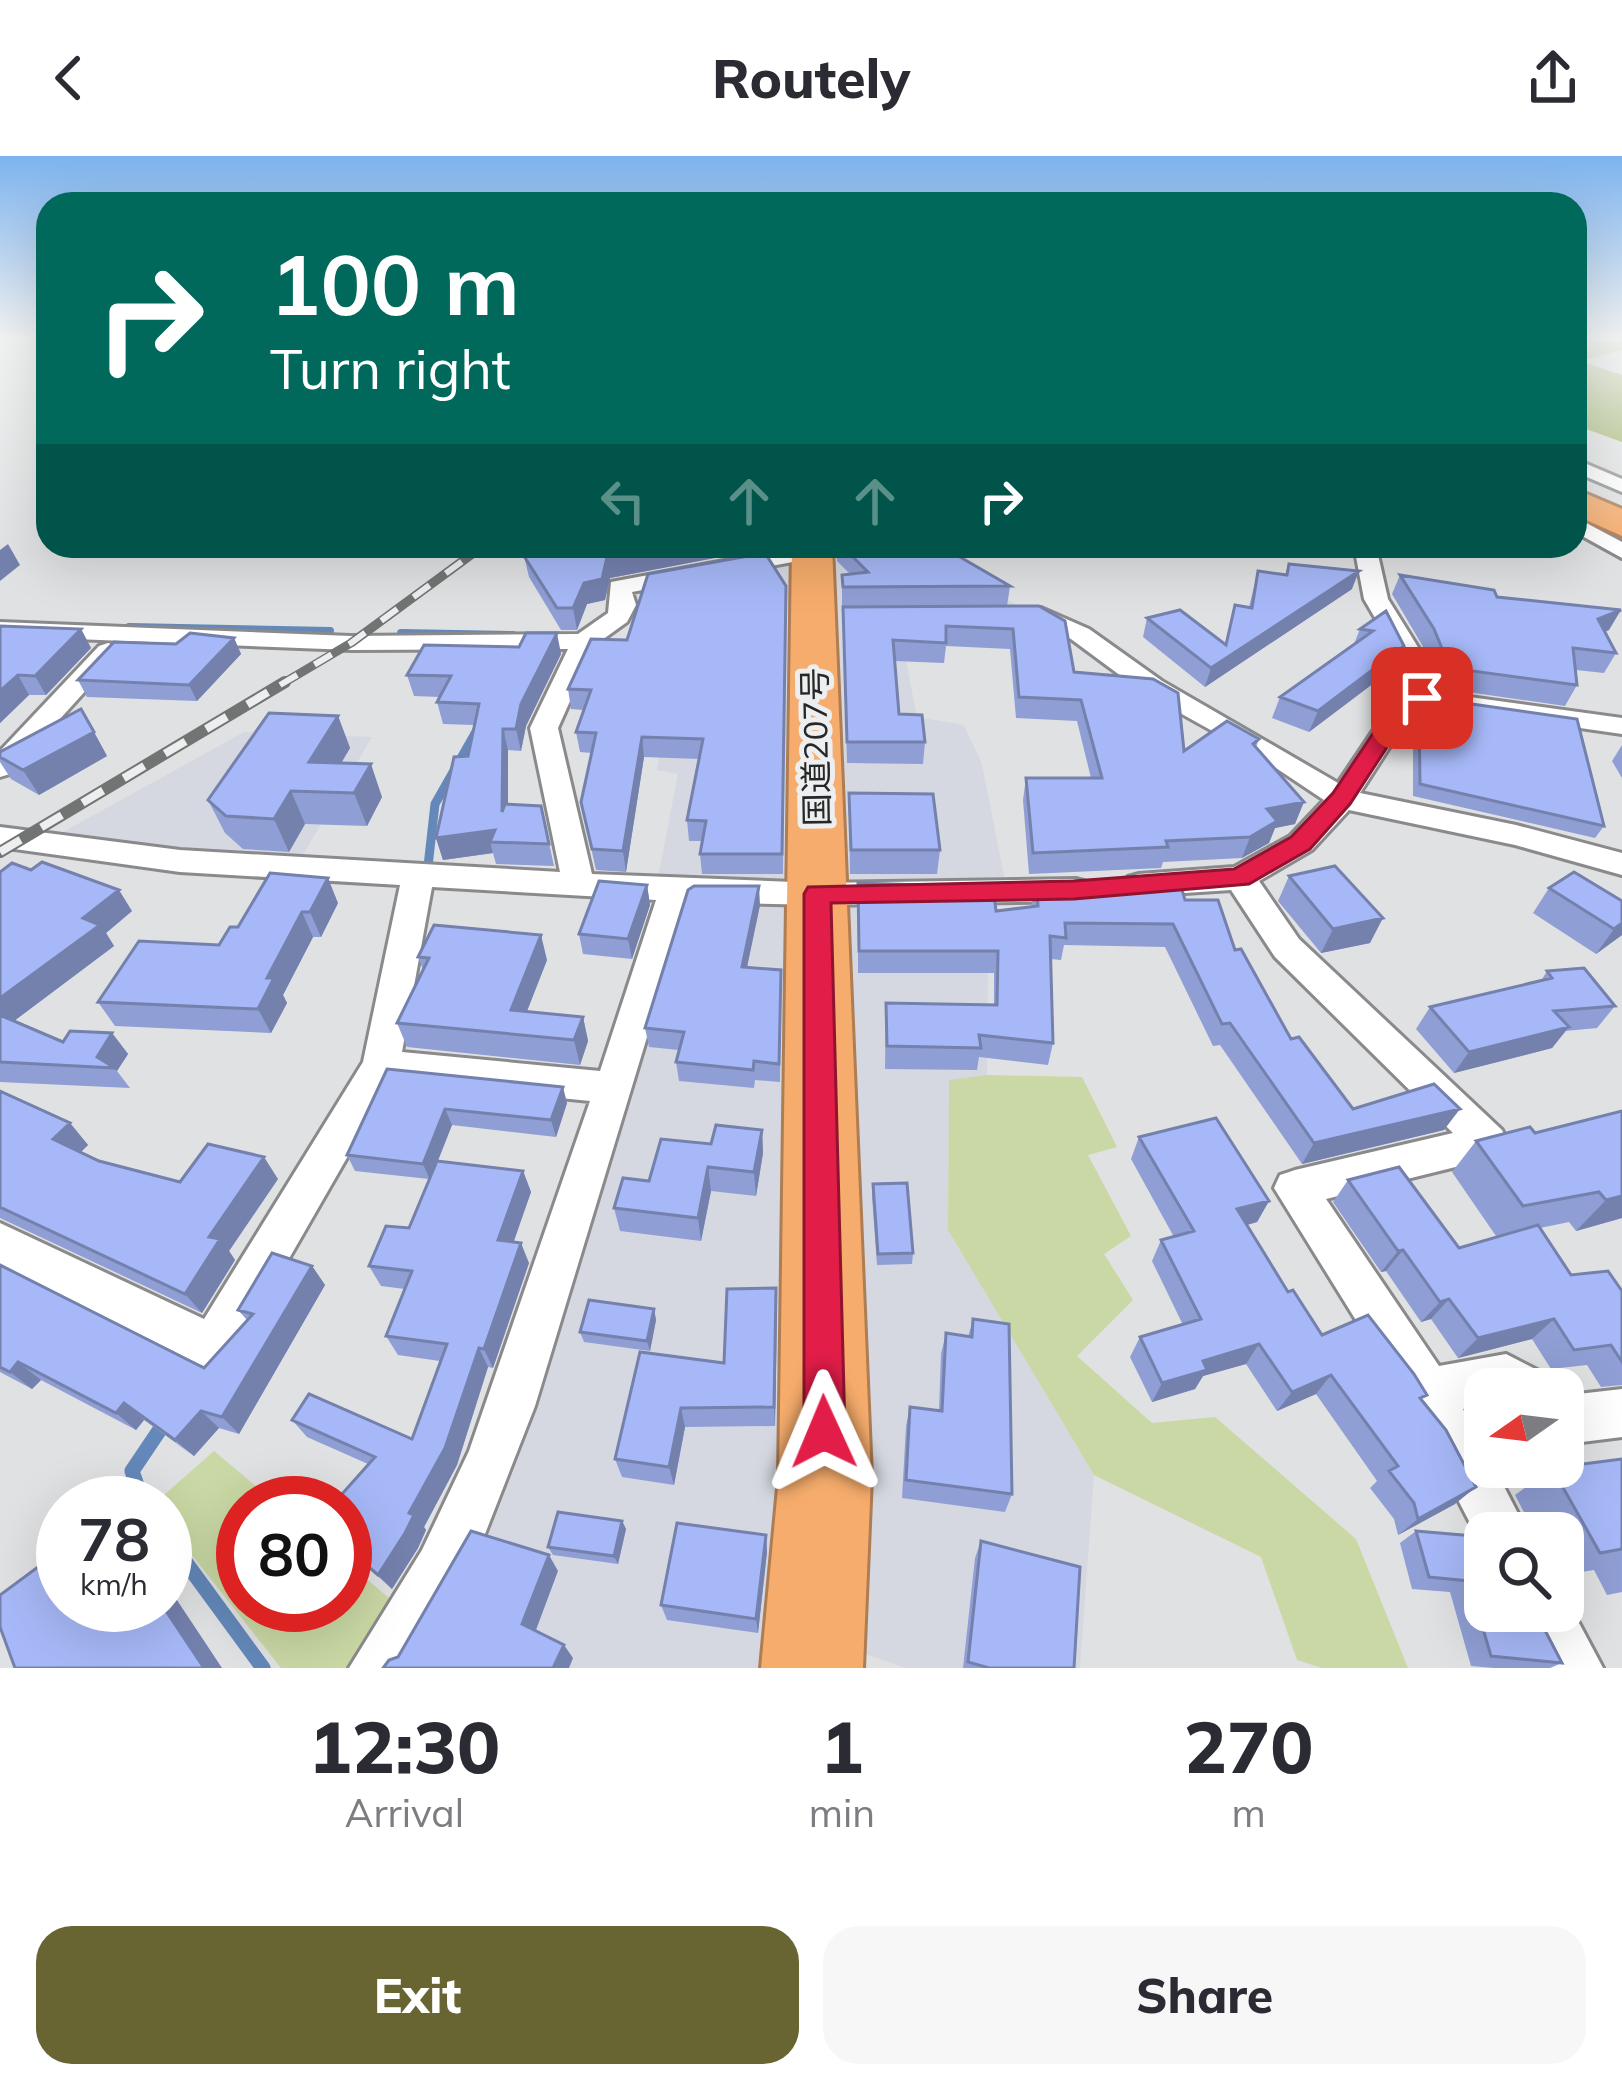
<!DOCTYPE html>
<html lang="en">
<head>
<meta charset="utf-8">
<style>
	body { margin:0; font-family:Mulish,"Noto Sans JP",sans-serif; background:#f7f7f7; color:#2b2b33; height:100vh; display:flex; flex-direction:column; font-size:45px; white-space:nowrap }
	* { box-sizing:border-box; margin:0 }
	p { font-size:39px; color:#7c7c81 }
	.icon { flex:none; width:66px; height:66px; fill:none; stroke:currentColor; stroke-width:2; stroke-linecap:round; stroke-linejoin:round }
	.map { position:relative; height:1512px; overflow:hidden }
	.details { display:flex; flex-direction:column; background:#fff; flex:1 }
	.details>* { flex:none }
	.guide { position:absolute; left:36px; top:36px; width:1551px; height:366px; border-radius:36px; box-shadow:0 12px 48px #0002; background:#00695c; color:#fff; overflow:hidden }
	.needle { width:78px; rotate:256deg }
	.buttons { position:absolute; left:1464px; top:1212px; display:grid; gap:24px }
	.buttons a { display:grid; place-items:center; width:120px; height:120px; border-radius:24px; background:#fff; box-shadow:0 12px 48px #0002; font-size:60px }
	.speed { position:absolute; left:36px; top:1320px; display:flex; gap:24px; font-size:60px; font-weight:700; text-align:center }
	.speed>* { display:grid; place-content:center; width:156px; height:156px; border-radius:50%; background:#fff; box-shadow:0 12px 48px #0002; line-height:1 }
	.speed small { font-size:30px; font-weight:400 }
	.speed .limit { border:18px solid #d22; background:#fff; color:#111 }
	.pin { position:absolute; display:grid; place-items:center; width:102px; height:102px; color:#fff; margin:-51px; border-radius:24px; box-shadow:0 6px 18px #0006 }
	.me { position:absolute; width:132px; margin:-66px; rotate:359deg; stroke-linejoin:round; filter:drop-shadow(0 0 9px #0008) }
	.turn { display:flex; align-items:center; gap:42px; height:252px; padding:0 36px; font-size:54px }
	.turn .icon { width:156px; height:156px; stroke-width:2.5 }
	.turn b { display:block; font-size:84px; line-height:102px }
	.lanes { display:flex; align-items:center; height:114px; padding:0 36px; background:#0003; justify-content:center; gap:60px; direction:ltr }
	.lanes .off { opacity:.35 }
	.eta { display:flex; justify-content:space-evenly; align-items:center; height:204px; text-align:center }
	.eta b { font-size:72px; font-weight:800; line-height:84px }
	.button { display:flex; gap:24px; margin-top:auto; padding:24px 36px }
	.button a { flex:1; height:138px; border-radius:36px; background:#696532; color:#fff; font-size:48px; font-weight:800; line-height:138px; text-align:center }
	.button a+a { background:#f7f7f7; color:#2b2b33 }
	header { display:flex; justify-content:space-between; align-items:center; height:156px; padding:0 36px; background:#fff; font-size:54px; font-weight:800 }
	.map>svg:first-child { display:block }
	.built { fill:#d6d8e1 }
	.green { fill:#c9d8a4 }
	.forest { fill:#97ae57 }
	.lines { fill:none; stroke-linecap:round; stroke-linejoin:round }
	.stream-far2 { stroke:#6388b9; stroke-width:8 }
	.stream-far1 { stroke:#6388b9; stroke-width:9 }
	.stream { stroke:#6388b9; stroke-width:15 }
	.street-casing { stroke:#8a8a8c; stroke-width:6 }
	.highway-casing { stroke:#ad7d54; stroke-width:6 }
	.street { fill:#fff; fill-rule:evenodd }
	.highway { fill:#f6ac6c; fill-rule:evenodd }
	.rail-far1-casing { stroke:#727373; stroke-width:9 }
	.rail-casing { stroke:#727373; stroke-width:12 }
	.rail-far1 { stroke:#edeeef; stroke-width:6; stroke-dasharray:20; stroke-linecap:butt }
	.rail { stroke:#edeeef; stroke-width:8; stroke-dasharray:24; stroke-linecap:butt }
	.wall { fill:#8f9ed4 }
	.shaded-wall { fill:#7481ad }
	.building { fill:#a6b8f7; stroke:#7481ad; stroke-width:3 }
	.route { fill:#e11d48; stroke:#92132f; stroke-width:3 }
	.labels { text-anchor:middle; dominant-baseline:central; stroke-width:10; stroke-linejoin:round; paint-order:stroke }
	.street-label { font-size:33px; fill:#262727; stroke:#edeeef }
</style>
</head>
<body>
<header><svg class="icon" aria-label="back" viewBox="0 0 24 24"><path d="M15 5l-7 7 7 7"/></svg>Routely<svg class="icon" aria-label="share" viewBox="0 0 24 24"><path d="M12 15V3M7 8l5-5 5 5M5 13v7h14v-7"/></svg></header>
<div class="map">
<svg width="1622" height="1512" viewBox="0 0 1622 1512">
	<rect width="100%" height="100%" fill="#e0e1e2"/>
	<path class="built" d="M831,390L915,395L1029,455L897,459L917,561L964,569L982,608L1005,725L989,727L987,919L949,925L948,1074L1094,1319L1080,1512H906L860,1496Z
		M795,395L777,1512H395L687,729L657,726L678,618L657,614L667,552L725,409Z
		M244,576L372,581L300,704L187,698L54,681Z"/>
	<path class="green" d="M987,919L1082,921L1117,991L1088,999L1131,1080L1104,1098L1133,1144L1077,1200L1152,1267L1215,1261L1356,1383L1408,1512H1322L1297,1504L1261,1401L1094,1319L948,1074L949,924Z
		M214,1295L276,1347H243V1449H345V1405L401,1452L352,1512H281L165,1365V1347H155Z"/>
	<path class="forest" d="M1575,184H1622V194L1580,205L1622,219V286L1575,269Z"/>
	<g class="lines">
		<path class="stream-far2" d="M129,471L330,475
			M401,477L513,479"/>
		<path class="stream-far1" d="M427,719L435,648L477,574"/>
		<path class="stream" d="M143,1347L132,1315L165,1266
			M165,1378L263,1512"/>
		<defs>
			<path id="street" d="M1575,303L1622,323V336L1575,316Z
				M1575,361L1622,386V402L1575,376Z
				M804,390H851L840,397L632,436L636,449L627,466L595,489L558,572L592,718L818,727L1076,723L1087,726L1092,734L1087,742L1076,745L818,749L688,746L535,1250L485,1378L410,1512H349L422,1394L469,1295L590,945L391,925L229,1207L213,1214L197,1207L0,1109V1067L204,1163L363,906L400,729L180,716L0,691V671L180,694L560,716L530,572L568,493L351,494L0,480V466L351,480L578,478L608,457L611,426ZM432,731L656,744L600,915L402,896Z
				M1354,390H1376L1388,443L1421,496L1433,536L1622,562V578L1425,550L1412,556L1360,637L1516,669L1622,697V719L1515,689L1349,654L1312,694L1259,725L1299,783L1502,974L1508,986L1502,998L1488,1003L1326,1043L1439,1210L1506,1198L1541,1216L1548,1233H1485V1249L1463,1253L1485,1293V1311H1494L1528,1377H1485V1396L1411,1253L1274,1032L1280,1019L1295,1014L1453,977L1275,801L1231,734L1139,740L1128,737L1123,729L1128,721L1139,718L1234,711L1290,680L1324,644L1261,602L1144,537L1071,483L1012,459L1024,452H1041L1089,473L1162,525L1338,627L1393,545L1408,539L1395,496L1364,443Z
				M108,487L117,490L121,495L117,500L10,618L0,621V595L99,490Z
				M1563,1232L1578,1238L1622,1233V1281L1574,1287L1563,1283Z
				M1563,1437L1603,1512H1544L1516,1455H1563Z"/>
			<path id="highway" d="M1575,333L1622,353V380L1575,359Z
				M792,390H832L871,1321L863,1512H761L779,1321Z"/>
		</defs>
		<use href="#street" class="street-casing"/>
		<use href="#highway" class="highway-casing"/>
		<use href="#street" class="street"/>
		<use href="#highway" class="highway"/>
		<defs>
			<path id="rail-far1" d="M280,529L351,487L483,390"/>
			<path id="rail" d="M0,696L285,526"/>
		</defs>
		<use href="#rail-far1" class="rail-far1-casing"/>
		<use href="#rail" class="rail-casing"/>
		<use href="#rail-far1" class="rail-far1"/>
		<use href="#rail" class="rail"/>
	</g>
	<path class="wall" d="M529,390H724L725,400L610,422L605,444L587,448L577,474H561L529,421L524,400Z
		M837,390H941L1010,430L1007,450H842V419L850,418L837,405Z
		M1289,408L1352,433L1205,531L1143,481L1147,462L1225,488L1235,449L1249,451L1258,415L1285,419Z
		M1400,419L1497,441L1609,474L1605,476L1616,497L1604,517L1576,514L1577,529L1565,550L1440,532L1425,494L1392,438Z
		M786,430L783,718H702L700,698L703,685H689L687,664L699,603L644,601L626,716L596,714L581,646L592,597L580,596L576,576L584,554L571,553L568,533L627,484Z
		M1039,450L1074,516L1184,595L1259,583L1256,591L1295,668L1275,672L1269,687L1242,702L1163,706L1161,712L1029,718L1023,644L1026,622H1091L1077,565L1016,562L1010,493L946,490L944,507L895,505L899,558L925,586L923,608L847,607L843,451Z
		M1386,455L1395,511L1309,576L1272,562L1280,541L1354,488L1360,473Z
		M0,470L81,473L91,492L46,539H29L0,567Z
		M234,482L241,498L197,545L87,541L78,524L176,488Z
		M561,498L526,570L521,595L508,594V648L541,650L554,710L496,708L493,697L443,704L436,682L468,600L474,569L443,568L437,546L440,541L414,540L407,519Z
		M1458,546L1604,670L1595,682L1413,640V569L1419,557L1455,564L1452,558Z
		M81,553L107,600L39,639L11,623L0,606V596Z
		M338,560L350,592L341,607L382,641L367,670L305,668L289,696L243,693L225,677L208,644Z
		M1622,589V622L1612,605Z
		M849,637L940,694L937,718H850Z
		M0,716L132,755L106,777L114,790L14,865L63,886L112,877L128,898L117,915L130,932L0,926Z
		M1289,720L1370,787L1321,797L1278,745Z
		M858,727L996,755L1031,751L1036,727L1185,744L1235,794L1291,883L1353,953L1444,974L1302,1008L1220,889L1213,890L1165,791L1064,789L1061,804L1051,803L1053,887L1048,909L979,901L977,914L885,913L886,847L994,849V817H858Z
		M647,729L650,749L632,803L583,798L579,778Z
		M1549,732L1622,745V779L1596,798L1533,757Z
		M338,747L321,781H313L283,839L287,847L271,877L115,870L98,846L219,789L238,771Z
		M760,749L747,811L781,833L780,926L755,924L754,932L679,925L676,906L679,894L649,891L645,872Z
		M418,801L547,804L527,855L583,861L588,885L580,909L407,891L397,867L423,814Z
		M1547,815L1615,850L1597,872L1565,875L1552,892L1454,917L1416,873L1430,851L1541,825Z
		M387,913L567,947L556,981L452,969L438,1005L523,1015L531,1036L513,1086L529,1107L493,1212L488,1211L457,1309L424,1371L426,1374L418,1392L392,1433L345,1391V1347L368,1308L307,1281L292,1264L412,1283L440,1205L398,1199L386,1180L405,1133L381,1130L369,1110L409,1072L429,1023L355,1015L347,999Z
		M0,935L70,967L88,989L80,996L99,1005L180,1026L278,1023L229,1095L235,1104L202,1157L0,1062Z
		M1622,955V1062L1576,1075L1569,1066L1540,1072L1571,1119L1622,1135V1229L1601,1231L1587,1209L1551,1213L1532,1183L1458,1202L1431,1163L1421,1166L1386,1115L1381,1116L1333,1046L1348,1024L1459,1092L1508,1078L1496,1080L1452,1016L1476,985L1535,977Z
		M762,974L763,997L756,1040L711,1035L701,1085L620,1075L614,1052L649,1025L711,988Z
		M1139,981L1269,1045L1257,1066L1247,1069L1288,1136L1322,1179L1422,1245L1455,1348L1398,1379L1394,1363L1370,1332L1377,1325L1316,1238L1277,1255L1246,1208L1203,1220L1195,1233L1152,1246L1130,1201L1140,1181L1183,1169L1152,1105L1161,1084L1174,1081L1131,1003Z
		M873,1028L913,1097L912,1108L877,1109L872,1040Z
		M0,1109L204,1212L247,1164L238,1154L312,1110L325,1129L239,1278L219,1272L194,1300L144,1264L136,1274L41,1224L32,1233L0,1216Z
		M776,1132L775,1270L685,1271L674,1329L622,1321L615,1303L724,1207Z
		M654,1153L656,1164L650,1195L584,1186L580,1176Z
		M973,1163L1012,1338L1005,1356L902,1342L906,1270L910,1251L939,1254L941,1198L946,1177L968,1181Z
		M1622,1303V1436L1607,1439L1594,1414L1563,1419V1377H1535L1515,1339L1552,1312Z
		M622,1365L626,1373L618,1408L553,1399L548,1391Z
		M1416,1375L1562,1507L1550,1512H1494L1471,1510L1450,1436L1412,1433L1400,1387Z
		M766,1379L767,1396L758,1477L667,1464L661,1449Z
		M981,1385L1074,1512H963L975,1402Z"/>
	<path class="shaded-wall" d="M8,388L20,409L0,425V394Z
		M667,390H724L725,400L610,422L605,444L587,448L577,474L573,452L584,427L607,401Z
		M1359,415L1352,433L1205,531L1211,512Z
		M1621,454L1609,474L1587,483L1598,463Z
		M81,473L91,492L46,539L35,520Z
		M557,477L561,498L526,570L521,595L516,573L521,548Z
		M234,482L241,498L197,545L189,529Z
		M1404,490L1395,511L1309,576L1318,555Z
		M18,519L29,539L0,567V535Z
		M338,560L350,592L324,636L309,606Z
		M503,573L508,594V678L502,656Z
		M94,576L107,600L39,639L23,614Z
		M642,581L644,601L626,716L623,695Z
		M371,608L382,641L367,670L354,637Z
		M291,635L305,668L289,696L274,663Z
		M1304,646L1295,668L1275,672L1269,687L1242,702L1250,681L1267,653Z
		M495,674L490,686L493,697L443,704L436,682Z
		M328,722L338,747L321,781L310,756Z
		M647,729L650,749L632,803L628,783Z
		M759,730L760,749L743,830L742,811Z
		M119,734L132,755L106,777L114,790L2,874L0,871V842L83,762Z
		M302,756L313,781L283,839L287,847L271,877L258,853L267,822Z
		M1383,762L1370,787L1321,797L1333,773Z
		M1622,767V779L1596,798L1614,773Z
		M541,779L547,804L518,878L511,854Z
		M583,861L588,885L580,909L574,884Z
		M1569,871L1552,892L1454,917L1469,896Z
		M112,877L128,898L117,915L97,901Z
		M563,931L567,947L556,981L551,964Z
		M445,953L452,969L430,1024L423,1008Z
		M1460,953L1444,974L1302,1008L1314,987Z
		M70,967L88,989L72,1005L53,983Z
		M762,974L763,997L756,1040L754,1016Z
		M264,1001L278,1023L229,1095L235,1104L202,1157L185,1138L209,1081Z
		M708,1011L711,1035L701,1085L698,1062Z
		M523,1015L531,1036L507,1105L498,1084Z
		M1622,1040V1062L1576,1075L1606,1044Z
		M1269,1045L1257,1066L1225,1075L1237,1053Z
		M521,1087L529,1107L493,1212L484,1193Z
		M1403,1094L1386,1115L1381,1116L1398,1095Z
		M312,1110L325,1129L239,1278L222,1261Z
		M776,1132L777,1154L775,1270L774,1251Z
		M1449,1143L1431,1163L1421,1166L1440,1146Z
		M654,1153L656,1164L650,1195L647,1185Z
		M1554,1163L1532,1183L1458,1202L1478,1182Z
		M1259,1188L1246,1208L1203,1220L1195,1233L1152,1246L1162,1227L1203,1205Z
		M479,1192L488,1211L457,1309L424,1371L426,1374L418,1392L392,1433L378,1419L409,1357Z
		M18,1206L41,1224L32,1233L10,1216Z
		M1331,1219L1316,1238L1277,1255L1292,1236Z
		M124,1247L144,1264L136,1274L116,1257Z
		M681,1252L685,1271L674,1329L669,1311Z
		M201,1255L219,1272L194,1300L175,1284Z
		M1476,1331L1455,1348L1398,1379L1418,1363Z
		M622,1365L626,1373L618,1408L614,1400Z
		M766,1379L767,1396L758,1477L756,1463Z
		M549,1399L558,1415L533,1482L522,1468Z
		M165,1426L222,1512H204L162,1449H165Z
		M564,1489L573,1502L569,1512H553Z"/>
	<path class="building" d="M529,390H667L607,401L602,423L584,427L573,452H557L524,400Z
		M842,390H941L1010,430L843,431L842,419L868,416Z
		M765,397L786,430L782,698H700L706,665L687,664L703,583L642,581L623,695L592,693L581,646L596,577L576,576L591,534L568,533L591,483L627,484L648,418Z
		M1289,408L1359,415L1211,512L1147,462L1180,454L1226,489L1235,449L1252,452L1258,415L1287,419Z
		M1400,419L1494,434L1497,441L1621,454L1598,463L1616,497L1573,492L1577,529L1450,512L1434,473Z
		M1039,450L1065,465L1074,516L1153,523L1178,537L1184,595L1227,565L1259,583L1253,588L1304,646L1267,653L1277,665L1250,681L1166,685L1168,691L1033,697L1026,622H1102L1081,544L1019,541L1013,473L946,470V487L893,484L899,558L922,559L925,586H847L843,451Z
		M1386,455L1404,490L1318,555L1280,541L1373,475L1360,473Z
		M0,470L81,473L35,520L18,519L0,535Z
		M190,477L234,482L189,529L78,524L114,486L176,488Z
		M526,477H557L521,548L516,573H503L502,656L505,648L541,650L549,688L490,686L495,674L436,682L454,601L468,600L479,548L437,546L451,520L407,519L424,489L519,491Z
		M1458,546L1577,563L1604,670L1420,628L1419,557L1468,566Z
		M81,553L94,576L23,614L0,601V596Z
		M269,557L338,560L309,606L371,608L354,637L291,635L274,663L226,660L208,644Z
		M849,637L933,638L940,694H851Z
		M42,706L119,734L83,762L100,769L0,842V716L12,707L31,714Z
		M1335,710L1383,762L1333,773L1289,720Z
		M1574,716L1622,745V767L1614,773L1549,732Z
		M270,717L328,722L310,756H302L267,822H274L258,853L98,846L139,785L219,789L230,771H238Z
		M1178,720L1185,744H1218L1235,794L1241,793L1291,883L1299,881L1353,953L1434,928L1460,953L1314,987L1230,867L1222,868L1173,768L1065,767L1066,782L1050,780L1053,887L979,879L981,892L887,890L886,847L997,849L998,795H859L858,727L993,731L996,755L1038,750L1036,727Z
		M599,725L647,729L628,783L579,778Z
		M694,730H759L742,811L781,814L779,908L754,905L753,914L676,906L684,876L645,872L688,734Z
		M434,769L541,779L511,854L583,861L574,884L397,867L429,802L418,801Z
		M1584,812L1615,850L1554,855L1569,871L1469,896L1430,851L1552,822L1547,815Z
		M0,859L63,886L70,875L112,877L97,901L115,912L0,906Z
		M387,913L563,931L551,964L445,953L423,1008L347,999Z
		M0,935L70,967L53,983L99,1005L180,1026L208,988L264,1001L209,1081L220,1083L185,1138L0,1051Z
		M1622,955V1040L1606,1044L1599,1036L1523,1050L1476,985L1530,971L1535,977Z
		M1216,962L1269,1045L1237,1053L1288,1136L1293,1134L1322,1179L1368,1159L1414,1218L1427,1239L1420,1242L1446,1274L1476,1331L1418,1363L1414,1347L1389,1315L1398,1310L1331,1219L1292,1236L1259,1188L1203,1205L1207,1214L1162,1227L1140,1181L1201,1163L1161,1084L1194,1075L1139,981Z
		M716,969L762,974L754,1016L708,1011L698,1062L614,1052L623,1022L649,1025L661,983L711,988Z
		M437,1005L523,1015L498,1084L521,1087L484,1193L479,1192L445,1292L409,1357L414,1359L405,1377L378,1419L345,1390V1347H334L375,1301L292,1264L309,1238L412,1283L447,1188L386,1180L412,1115L369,1110L386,1070L409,1072Z
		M1399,1011L1459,1092L1538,1069L1571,1119L1608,1115L1622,1135V1206L1611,1189L1574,1194L1554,1163L1478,1182L1449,1143L1440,1146L1403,1094L1398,1095L1348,1024Z
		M907,1027L913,1097L878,1098L873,1028Z
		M272,1097L312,1110L222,1261L201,1255L175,1284L124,1247L116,1257L18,1206L10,1216L0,1211V1109L204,1212L253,1158L238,1154Z
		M776,1132L774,1251L681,1252L669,1311L615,1303L640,1196L724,1207L727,1133Z
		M589,1144L654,1153L647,1185L580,1176Z
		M973,1163L1009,1168L1012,1338L906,1324L910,1251L942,1255L946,1177L972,1181Z
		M1622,1303V1393L1600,1397L1552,1312Z
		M558,1356L622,1365L614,1400L548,1391Z
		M63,1367V1449H162L204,1512H15L0,1471V1439L57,1397L48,1379Z
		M677,1367L766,1379L756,1463L661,1449Z
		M471,1375L549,1399L522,1468L564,1489L553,1512H383L389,1504L398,1501Z
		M1416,1375L1485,1381V1455H1535L1562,1507L1491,1500L1469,1425L1429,1421Z
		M981,1385L1080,1411L1074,1512H989L968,1506Z"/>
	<linearGradient id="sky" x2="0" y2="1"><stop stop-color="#7db3ee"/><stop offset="0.46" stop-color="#f1f2f2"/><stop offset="1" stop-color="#f1f2f2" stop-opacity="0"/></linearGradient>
	<rect width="1622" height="396" fill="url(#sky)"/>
	<path class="route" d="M1422,536L1433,542L1410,556L1350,648L1310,693L1249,728L1074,743L831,747L845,1276L839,1290L824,1296L810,1290L804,1276V738L808,731L1074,725L1234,713L1291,681L1333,637L1394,546Z"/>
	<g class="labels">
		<g class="street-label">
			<text transform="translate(815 591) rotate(-91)">国道207号</text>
		</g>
	</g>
</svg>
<div class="buttons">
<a><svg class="needle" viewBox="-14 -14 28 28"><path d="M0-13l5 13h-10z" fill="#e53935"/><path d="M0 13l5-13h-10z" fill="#7c7c81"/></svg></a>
<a><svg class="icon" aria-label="search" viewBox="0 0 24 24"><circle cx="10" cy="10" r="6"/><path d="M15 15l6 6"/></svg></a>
</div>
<div class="speed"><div>78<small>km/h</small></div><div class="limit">80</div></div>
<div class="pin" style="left:1422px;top:542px;background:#d93025"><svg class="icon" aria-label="arrive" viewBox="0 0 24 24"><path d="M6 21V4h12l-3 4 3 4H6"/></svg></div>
<svg class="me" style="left:824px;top:1276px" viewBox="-20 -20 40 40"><path d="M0-17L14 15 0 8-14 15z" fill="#e11d48" stroke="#fff" stroke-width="4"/></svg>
<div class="guide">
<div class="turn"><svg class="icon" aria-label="right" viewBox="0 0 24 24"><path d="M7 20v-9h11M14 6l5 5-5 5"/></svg><div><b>100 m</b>Turn right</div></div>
<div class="lanes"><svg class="icon off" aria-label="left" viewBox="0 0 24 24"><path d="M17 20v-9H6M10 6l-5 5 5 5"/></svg><svg class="icon off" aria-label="ahead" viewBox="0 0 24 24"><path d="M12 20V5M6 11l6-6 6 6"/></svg><svg class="icon off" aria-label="ahead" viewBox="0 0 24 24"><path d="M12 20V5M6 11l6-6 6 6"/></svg><svg class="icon" aria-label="right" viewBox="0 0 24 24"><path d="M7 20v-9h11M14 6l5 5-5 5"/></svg></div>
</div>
</div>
<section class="details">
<div class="eta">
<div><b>12:30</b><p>Arrival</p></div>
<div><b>1</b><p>min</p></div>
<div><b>270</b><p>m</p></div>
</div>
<div class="button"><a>Exit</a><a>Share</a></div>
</section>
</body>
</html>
